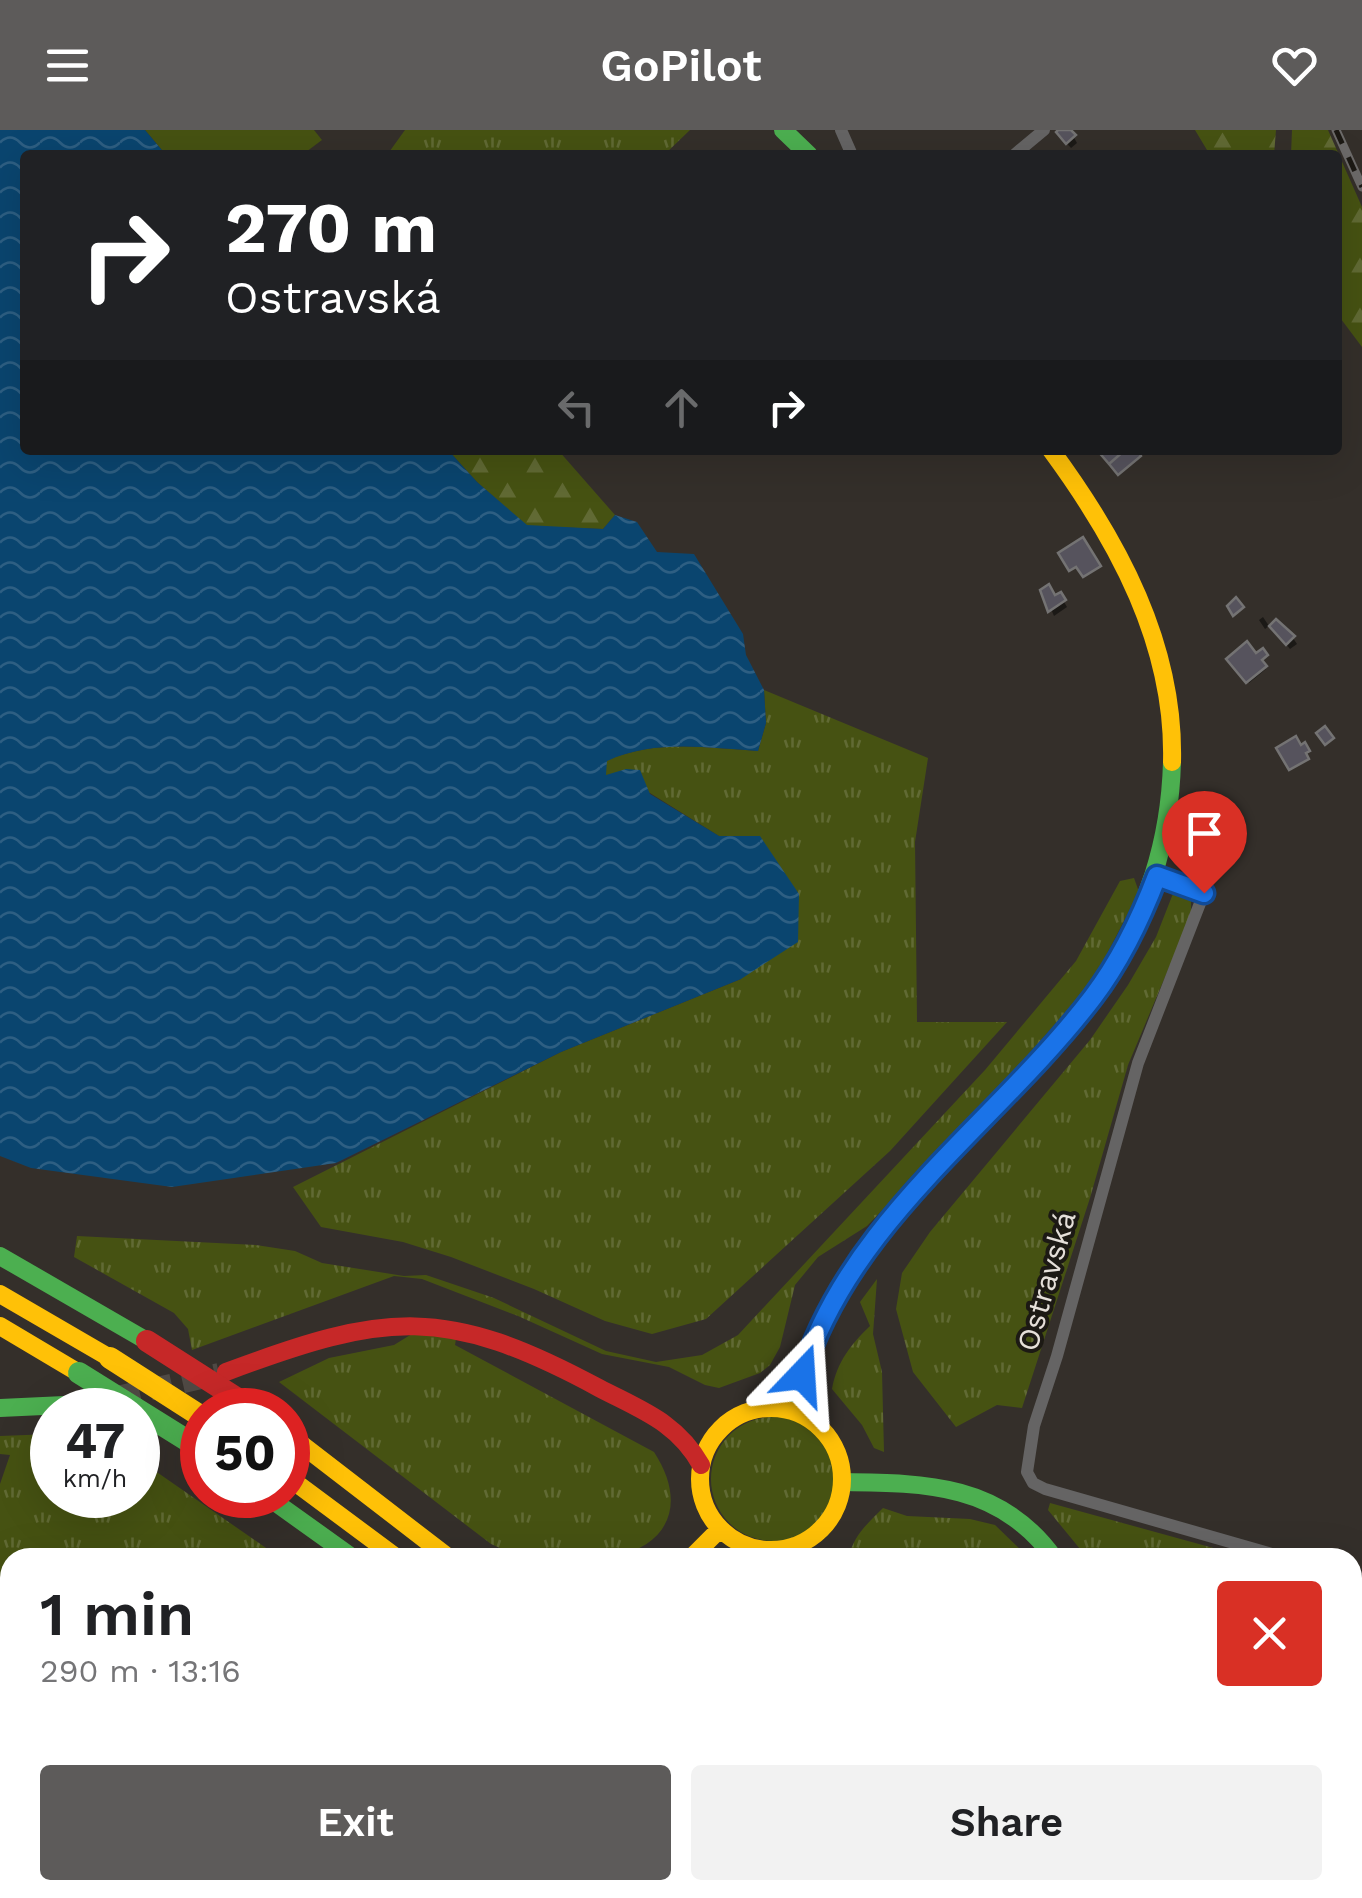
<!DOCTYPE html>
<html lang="en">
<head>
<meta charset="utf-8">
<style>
	body { margin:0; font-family:"Work Sans",sans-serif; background:#f2f2f2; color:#202124; height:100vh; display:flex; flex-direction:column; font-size:38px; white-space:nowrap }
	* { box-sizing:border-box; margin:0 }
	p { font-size:32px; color:#757577 }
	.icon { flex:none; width:55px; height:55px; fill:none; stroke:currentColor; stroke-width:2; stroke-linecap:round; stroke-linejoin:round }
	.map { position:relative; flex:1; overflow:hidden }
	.sheet { position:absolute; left:0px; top:1418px; width:1362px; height:352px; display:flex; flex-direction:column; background:#fff; border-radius:30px 30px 0 0; box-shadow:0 10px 40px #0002 }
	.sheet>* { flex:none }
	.guide { position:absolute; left:20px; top:20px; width:1322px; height:305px; border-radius:10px; box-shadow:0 10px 40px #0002; background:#202124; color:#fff; overflow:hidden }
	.speed { position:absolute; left:30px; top:1258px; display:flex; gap:20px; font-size:50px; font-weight:700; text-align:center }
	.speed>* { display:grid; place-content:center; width:130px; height:130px; border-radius:50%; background:#fff; box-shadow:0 10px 40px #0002; line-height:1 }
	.speed small { font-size:25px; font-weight:400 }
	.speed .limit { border:15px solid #d22; background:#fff; color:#111 }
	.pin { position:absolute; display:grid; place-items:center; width:85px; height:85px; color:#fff; margin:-102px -42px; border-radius:50% 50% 50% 0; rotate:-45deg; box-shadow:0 0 10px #0007 }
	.pin .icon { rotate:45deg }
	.me { position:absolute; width:110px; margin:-55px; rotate:20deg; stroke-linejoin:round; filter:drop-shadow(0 0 8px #0008) }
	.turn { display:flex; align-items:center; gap:35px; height:210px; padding:0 40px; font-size:45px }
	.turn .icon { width:130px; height:130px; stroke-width:2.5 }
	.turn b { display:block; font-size:70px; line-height:85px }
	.lanes { display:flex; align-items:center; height:95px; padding:0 40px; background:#0003; justify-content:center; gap:50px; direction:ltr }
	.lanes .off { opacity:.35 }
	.round { display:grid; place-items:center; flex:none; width:105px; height:105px; border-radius:10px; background:#f2f2f2 }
	.head { display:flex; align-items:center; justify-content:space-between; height:170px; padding:0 40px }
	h1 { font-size:60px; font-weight:600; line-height:75px }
	.action { display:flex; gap:20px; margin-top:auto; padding:20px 40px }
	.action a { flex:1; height:115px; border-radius:10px; background:#5d5b5a; color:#fff; font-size:40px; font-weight:600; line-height:115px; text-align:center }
	.action a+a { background:#f2f2f2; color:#202124 }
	header { display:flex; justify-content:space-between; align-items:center; height:130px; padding:0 40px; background:#5d5b5a; color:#fff; font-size:45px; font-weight:600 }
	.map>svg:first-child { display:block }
	.grass { fill:url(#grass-tufts) }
	.forest { fill:url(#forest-firs) }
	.park { fill:#465212 }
	.water { fill:url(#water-waves) }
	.shadow { fill:#0007 }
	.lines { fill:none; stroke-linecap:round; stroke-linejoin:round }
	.stream { stroke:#0a456f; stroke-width:5 }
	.building { fill:#56535d; stroke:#747373; stroke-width:2.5 }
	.highway-tunnel { stroke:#4f4944; stroke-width:22; stroke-dasharray:22 11; stroke-linecap:butt }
	.street { stroke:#656464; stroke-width:12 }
	.fast { stroke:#4caf50; stroke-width:18 }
	.slow { stroke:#ffc107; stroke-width:18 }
	.jam { stroke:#c62828; stroke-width:18 }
	.rail-casing { stroke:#6c6a69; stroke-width:9 }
	.rail { stroke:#1c1914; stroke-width:5; stroke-dasharray:15; stroke-linecap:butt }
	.fast-bridge { stroke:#4caf50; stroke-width:22 }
	.slow-bridge { stroke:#ffc107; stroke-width:22 }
	.jam-bridge { stroke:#c62828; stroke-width:22 }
	.route-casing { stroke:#114b97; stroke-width:25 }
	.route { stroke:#1a73e8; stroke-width:18 }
	.labels { text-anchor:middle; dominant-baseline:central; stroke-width:8; stroke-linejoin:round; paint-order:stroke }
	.street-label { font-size:30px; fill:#e5dfd9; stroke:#1c1914 }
</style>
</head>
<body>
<header><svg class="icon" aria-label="menu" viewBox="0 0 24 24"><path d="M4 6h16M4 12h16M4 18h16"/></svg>GoPilot<svg class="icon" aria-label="heart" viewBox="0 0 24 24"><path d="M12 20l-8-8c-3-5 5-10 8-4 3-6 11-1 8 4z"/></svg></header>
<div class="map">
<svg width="1362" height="1768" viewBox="0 0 1362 1768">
	<defs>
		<pattern id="grass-tufts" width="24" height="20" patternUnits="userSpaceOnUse" patternTransform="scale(2.5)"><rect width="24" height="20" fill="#465212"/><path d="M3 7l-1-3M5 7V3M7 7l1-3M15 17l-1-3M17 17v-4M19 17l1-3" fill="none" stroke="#616a34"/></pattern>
		<pattern id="forest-firs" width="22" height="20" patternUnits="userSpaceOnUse" patternTransform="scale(2.5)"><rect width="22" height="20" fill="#465212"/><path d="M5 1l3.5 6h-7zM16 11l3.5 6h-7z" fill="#616a34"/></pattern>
		<pattern id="water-waves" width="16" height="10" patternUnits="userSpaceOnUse" patternTransform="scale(2.5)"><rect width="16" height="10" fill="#0a456f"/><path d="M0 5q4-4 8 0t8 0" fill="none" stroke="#2e5f83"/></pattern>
	</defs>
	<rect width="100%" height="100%" fill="#342f2a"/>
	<path class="grass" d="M405,0H690L664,25H387Z
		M764,560L928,628L915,712L917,892H1007L890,1021L706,1189L652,1204L605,1191L534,1159L451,1127L403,1112L321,1097L293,1057L561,922L741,849L760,706H719L650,663L606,646V631C655,609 707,618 758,621L766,593Z
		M1134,748L1139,762L1093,851L991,967L867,1096L818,1127L795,1155L780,1217L770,1235L760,1243L719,1258L705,1255L669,1237L602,1224L518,1186L422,1149L394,1146L192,1220L188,1199L174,1183L74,1127L77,1106L256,1115L295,1121L322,1133L404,1146L426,1145L494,1168L606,1221L656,1232L702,1225L738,1205L985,940L1076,831L1120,751Z
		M1174,761L1185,764L1191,771V785L1128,935L1090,1068L1022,1278L997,1275L956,1297L913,1242L896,1179L902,1143L930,1102L1090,910L1128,855L1156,807Z
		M877,1149L873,1204L882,1242L884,1322L874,1318L862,1295L832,1259C837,1232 851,1214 870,1196L860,1172Z
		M420,1199L457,1203L455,1215L654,1322C686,1371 672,1414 614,1427C598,1431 544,1430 527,1427C515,1426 502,1419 491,1414L279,1252L329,1228L394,1215Z
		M711 1349a62 62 0 1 1 124 0a62 62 0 1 1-124 0Z
		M52,1304V1365H138V1329L279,1427L10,1428V1524L0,1522V1354L10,1325L0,1324V1306Z
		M1050,1373L1246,1427L1085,1425L1048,1380Z
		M883,1378L907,1386L970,1389L995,1395L1028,1427H849C853,1406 868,1393 883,1378Z
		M418,1760H544L537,1768H424Z
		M558,1760H667L675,1768H569Z"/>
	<path class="forest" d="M1195,0H1276L1274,25H1210Z
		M1292,0H1328L1362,77V217L1338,185V25H1291Z
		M448,320H558L615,385L603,399L527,396L477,352Z
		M0,1522L10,1524V1619L0,1616Z
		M1362,1533V1768H1062L1064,1760H1352V1543Z
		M0,1703L10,1707V1760H120L137,1768H0Z"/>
	<path class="park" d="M145,0H314L322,10L302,25H166Z"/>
	<path class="water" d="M0,0H145L166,25H25V320H448L477,352L527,395L603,399L615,385L637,392L657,422L694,424L743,504L746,525L764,560L766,593L758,621C707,618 655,609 607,631L606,645L626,639L640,640L650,664L719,706H760L799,764L798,812L741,849L561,922L336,1033L172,1057L31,1038L0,1026Z
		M0,1616L10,1619V1707L0,1703Z
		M120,1760H367L378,1768H137Z"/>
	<path class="shadow" d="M1062,0L1074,2L1072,4L1077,13L1071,18L1062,8Z
		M1043,461L1055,468L1060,465L1067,477L1054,486Z
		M1263,487L1269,496L1265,499L1259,490Z
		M1276,502L1293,508L1297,514L1290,519Z
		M1266,526L1262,533L1266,539L1249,553L1229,529Z"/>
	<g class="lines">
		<path class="stream" d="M1352,1636L1362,1630
			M1172,1768L1182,1760"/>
	</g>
	<path class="building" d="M1058,0H1071L1076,5L1066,14L1056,2Z
		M1097,320H1125L1109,334Z
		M1125,320H1138L1141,326L1118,345L1109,334Z
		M1083,407L1101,436L1083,447L1076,437L1069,441L1058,423Z
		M1049,454L1055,465L1061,462L1066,470L1048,482L1040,460Z
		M1236,467L1244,477L1233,486L1227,476Z
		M1276,489L1295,506L1286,515L1269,496Z
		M1247,511L1256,523L1263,518L1268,525L1262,530L1267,536L1246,553L1226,529Z
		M1325,596L1334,608L1325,615L1316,603Z
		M1296,606L1301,615L1305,612L1310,621L1306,623L1309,629L1289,640L1276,618Z
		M1352,1466L1362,1469V1497L1352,1494Z"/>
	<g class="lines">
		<path class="highway-tunnel" d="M86,1274L219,1244"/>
		<path class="street" d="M841,0L852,25
			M1014,25L1044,0
			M1157,746L1204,763L1138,933L1057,1226L1034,1296L1027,1342L1033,1353L1045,1359L1286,1428
			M1352,1447L1362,1449"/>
		<path class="fast" d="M783,0L809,25
			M0,1126L147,1211
			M0,1278L86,1274
			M791,1280C802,1244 812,1206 831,1173C948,977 1165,889 1172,632
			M843,1352C927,1353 1001,1354 1054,1428
			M265,1365L353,1428
			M712,1760L719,1768
			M752,1760L759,1768
			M793,1760L800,1768
			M983,1760L989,1768
			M1032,1768L1034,1760"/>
		<path class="slow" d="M1051,320C1118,411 1175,515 1172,632
			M0,1164L110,1228
			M0,1196L79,1243
			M700 1349a71 71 0 1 1 142 0a71 71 0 1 1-142 0Z
			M288,1304L449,1428
			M288,1347L397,1428
			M691,1428L720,1399"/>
		<path class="jam" d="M226,1242C386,1182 445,1175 599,1258C641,1280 677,1292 701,1335"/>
		<defs>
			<path id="rail" d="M1336,0L1362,57"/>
		</defs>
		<use href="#rail" class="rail-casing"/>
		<use href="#rail" class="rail"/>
		<path class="fast-bridge" d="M79,1243L188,1311"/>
		<path class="slow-bridge" d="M110,1228L202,1287"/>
		<path class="jam-bridge" d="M147,1211L255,1280"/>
	</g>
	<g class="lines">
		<defs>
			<path id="route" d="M802,1245C850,1089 997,993 1093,867C1121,830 1141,788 1157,746L1204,763"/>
		</defs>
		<use href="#route" class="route-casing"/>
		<use href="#route" class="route"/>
	</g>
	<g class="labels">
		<g class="street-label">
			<text transform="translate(1046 1151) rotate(-74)">Ostravská</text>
		</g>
	</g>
</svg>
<div class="speed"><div>47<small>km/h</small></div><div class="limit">50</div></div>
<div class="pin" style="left:1204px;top:763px;background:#d93025"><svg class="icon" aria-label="arrive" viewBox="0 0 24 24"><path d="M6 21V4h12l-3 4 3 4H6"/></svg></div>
<svg class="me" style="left:802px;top:1245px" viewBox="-20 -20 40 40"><path d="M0-17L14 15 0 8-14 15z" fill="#1a73e8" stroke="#fff" stroke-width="4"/></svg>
<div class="guide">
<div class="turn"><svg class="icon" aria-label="right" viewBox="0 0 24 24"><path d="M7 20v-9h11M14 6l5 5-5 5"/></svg><div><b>270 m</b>Ostravská</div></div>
<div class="lanes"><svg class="icon off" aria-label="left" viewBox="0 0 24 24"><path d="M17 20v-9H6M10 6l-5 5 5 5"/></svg><svg class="icon off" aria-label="ahead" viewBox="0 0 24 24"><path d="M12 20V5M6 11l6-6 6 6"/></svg><svg class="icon" aria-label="right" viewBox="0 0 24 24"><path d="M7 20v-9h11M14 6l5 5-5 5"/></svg></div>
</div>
<section class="sheet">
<div class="head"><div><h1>1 min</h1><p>290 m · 13:16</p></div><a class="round" style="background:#d93025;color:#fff"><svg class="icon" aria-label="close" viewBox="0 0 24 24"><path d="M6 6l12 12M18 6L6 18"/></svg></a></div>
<div class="action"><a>Exit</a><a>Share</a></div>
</section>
</div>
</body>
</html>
